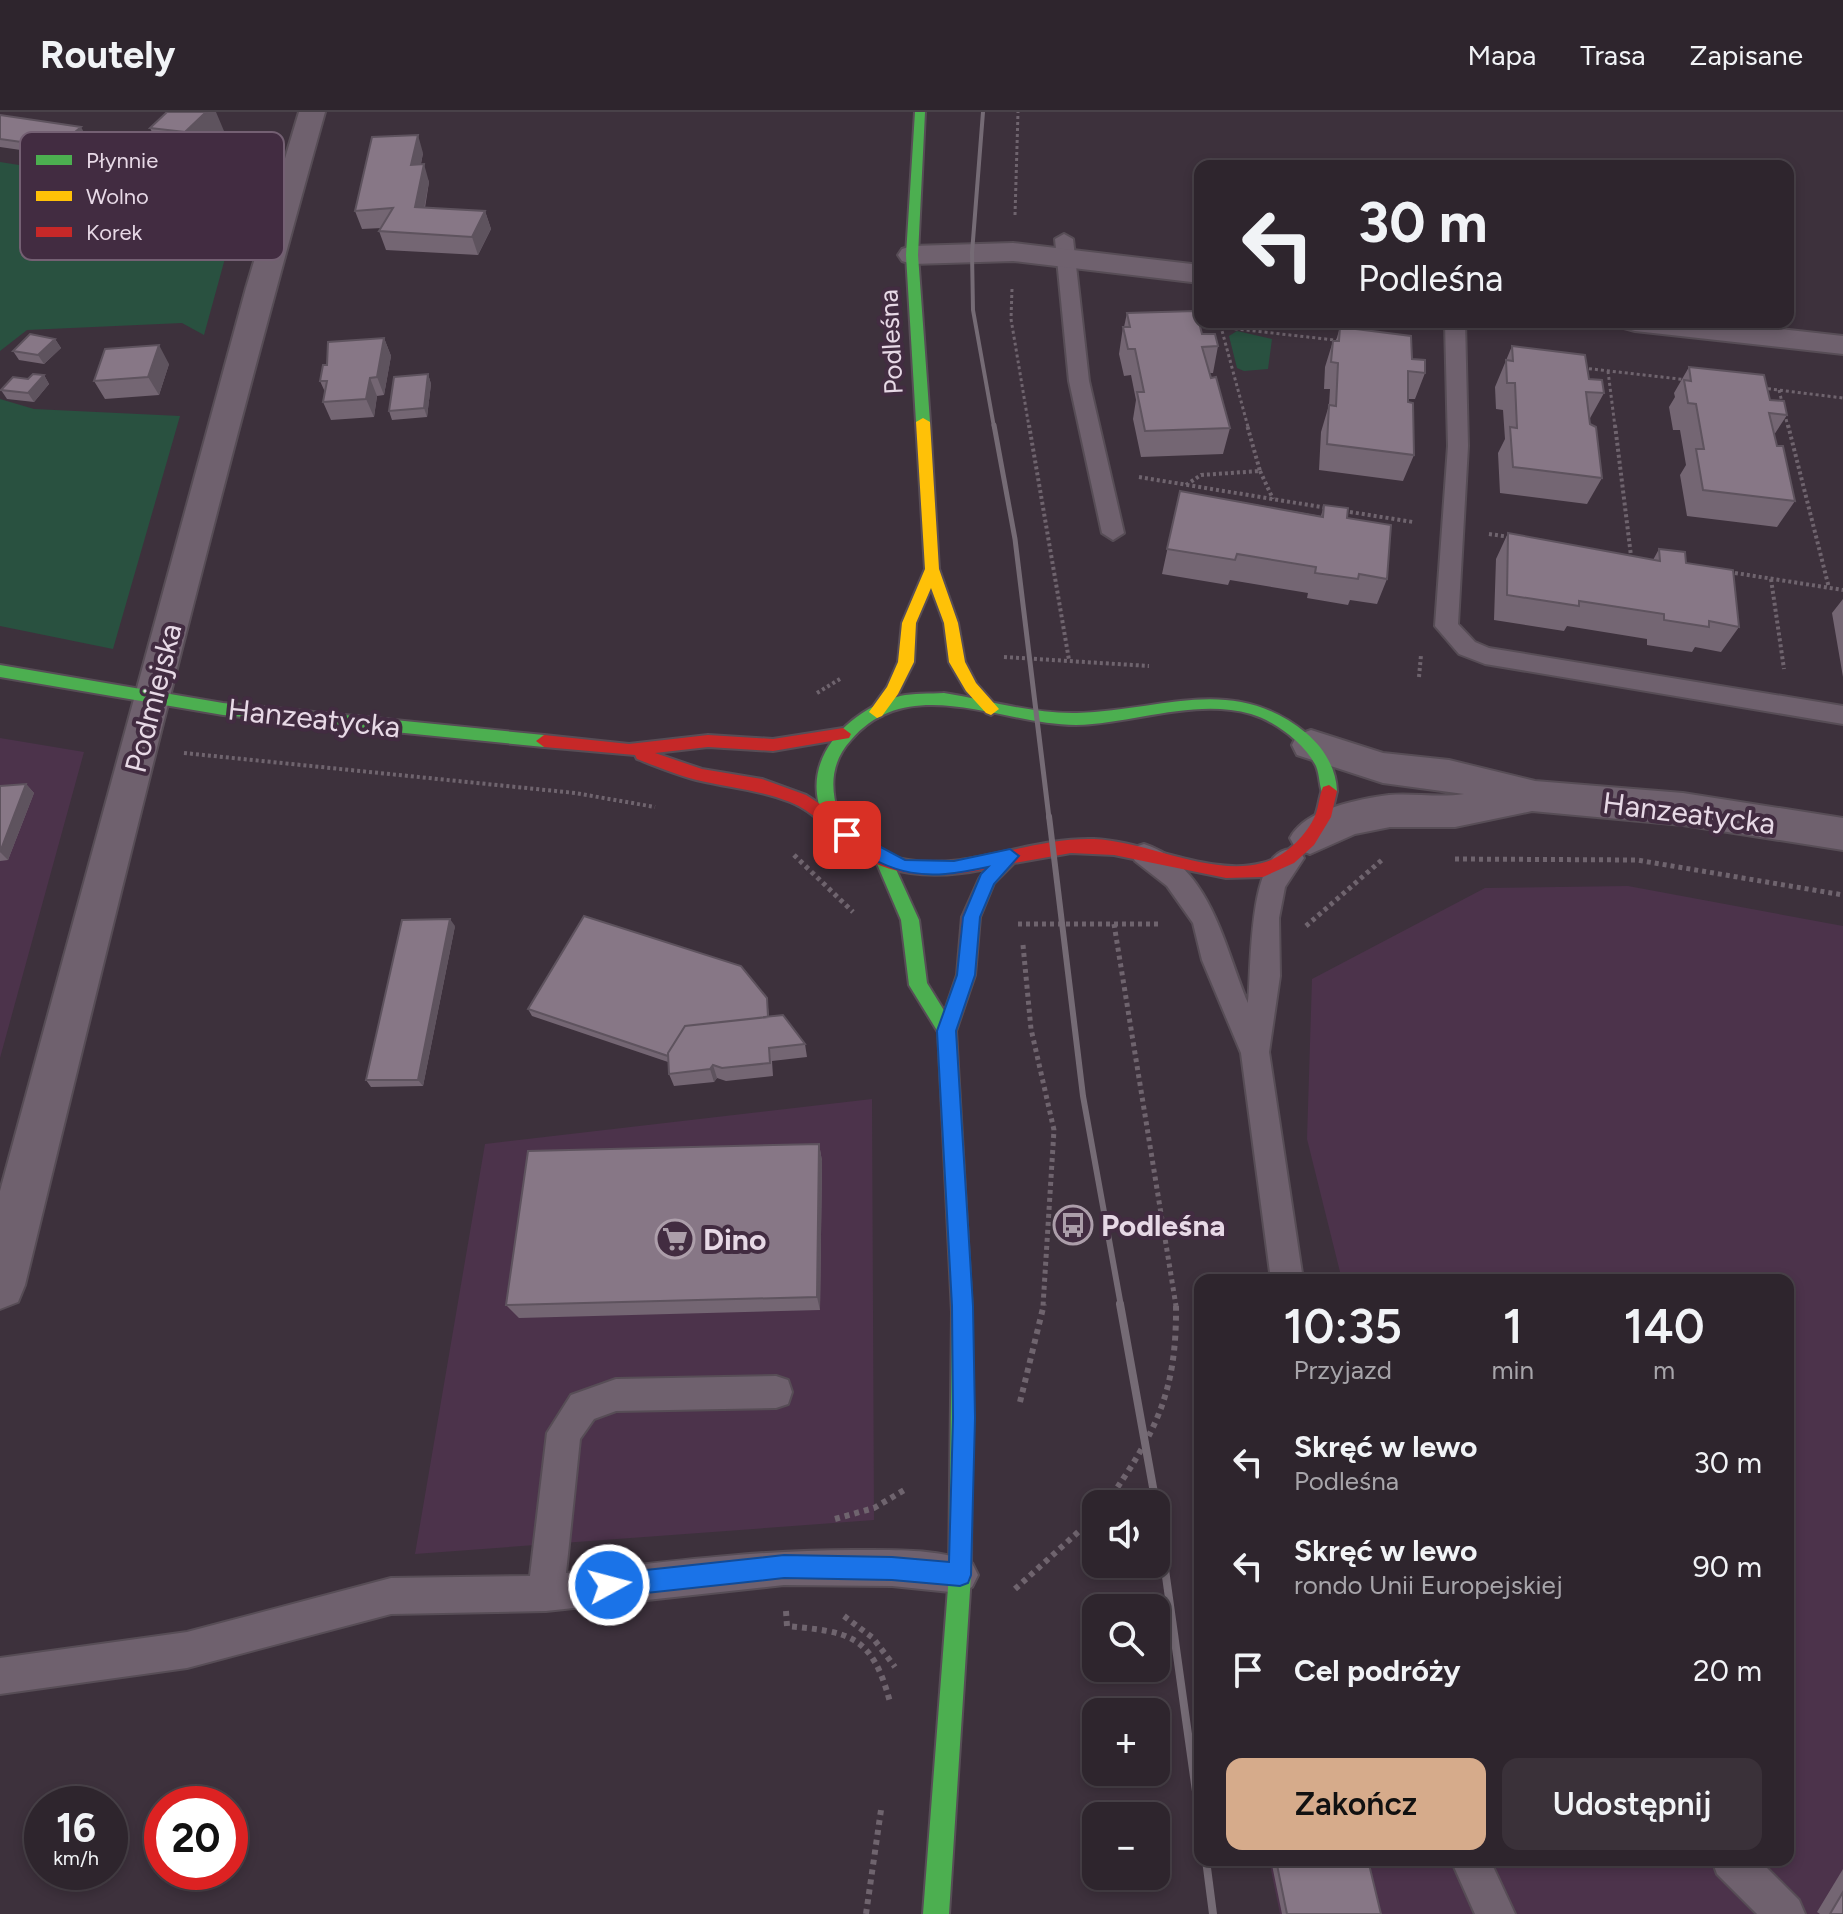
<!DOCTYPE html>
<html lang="pl">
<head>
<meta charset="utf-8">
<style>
	body { margin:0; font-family:Figtree,sans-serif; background:#3a3139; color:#f1f3f6; height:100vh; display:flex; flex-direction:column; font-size:30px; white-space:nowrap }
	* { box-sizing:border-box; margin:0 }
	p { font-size:26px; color:#a7a5aa }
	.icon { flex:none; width:44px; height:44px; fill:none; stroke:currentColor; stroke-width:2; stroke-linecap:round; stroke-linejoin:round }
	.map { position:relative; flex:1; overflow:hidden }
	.drawer { position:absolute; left:1194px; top:1162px; width:600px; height:592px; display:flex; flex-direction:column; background:#2e252d; border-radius:16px; box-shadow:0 4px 12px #0003,0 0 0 2px #494249 }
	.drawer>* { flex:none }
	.hud { position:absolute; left:1194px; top:48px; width:600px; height:168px; border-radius:16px; box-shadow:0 4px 12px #0003,0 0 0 2px #494249; background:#2e252d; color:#f1f3f6; overflow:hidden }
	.buttons { position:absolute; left:1082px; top:1378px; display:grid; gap:16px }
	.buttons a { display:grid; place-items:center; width:88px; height:88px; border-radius:16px; background:#2e252d; box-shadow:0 4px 12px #0003,0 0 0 2px #494249; font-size:40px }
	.speed { position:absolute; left:24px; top:1674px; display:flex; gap:16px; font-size:40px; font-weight:700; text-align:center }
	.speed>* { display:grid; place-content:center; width:104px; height:104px; border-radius:50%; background:#2e252d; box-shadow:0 4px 12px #0003,0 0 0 2px #494249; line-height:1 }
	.speed small { font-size:20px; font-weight:400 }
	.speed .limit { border:12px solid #d22; background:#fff; color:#111 }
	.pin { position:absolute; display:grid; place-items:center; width:68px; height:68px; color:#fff; margin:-34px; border-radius:16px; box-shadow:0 4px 12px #0006 }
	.me { position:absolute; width:88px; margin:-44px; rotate:83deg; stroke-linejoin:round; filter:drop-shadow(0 0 6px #0008) }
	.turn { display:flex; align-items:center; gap:28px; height:168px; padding:0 32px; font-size:36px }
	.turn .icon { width:104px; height:104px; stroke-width:2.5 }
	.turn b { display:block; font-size:56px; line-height:68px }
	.eta { display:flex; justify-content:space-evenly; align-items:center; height:136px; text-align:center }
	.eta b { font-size:48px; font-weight:600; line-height:56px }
	.cta { display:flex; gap:16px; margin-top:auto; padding:16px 32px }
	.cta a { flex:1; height:92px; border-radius:16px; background:#d6ab8b; color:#111; font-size:32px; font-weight:600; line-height:92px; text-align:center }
	.cta a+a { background:#3a3139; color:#f1f3f6 }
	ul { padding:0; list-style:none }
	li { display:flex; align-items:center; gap:24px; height:104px; padding:0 32px }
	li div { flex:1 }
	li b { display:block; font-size:30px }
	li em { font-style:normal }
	header { display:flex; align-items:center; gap:48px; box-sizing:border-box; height:112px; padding:0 40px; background:#2e252d; border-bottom:2px solid #494249 }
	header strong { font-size:38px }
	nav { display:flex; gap:44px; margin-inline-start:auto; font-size:28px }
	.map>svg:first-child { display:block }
	.built { fill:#4c334b }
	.green { fill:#295140 }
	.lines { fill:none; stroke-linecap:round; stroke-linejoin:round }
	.lane-casing { stroke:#574d56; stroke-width:4 }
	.street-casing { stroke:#574d56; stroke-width:4 }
	.fast-casing { stroke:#574d56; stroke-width:4 }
	.slow-casing { stroke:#574d56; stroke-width:4 }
	.jam-casing { stroke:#574d56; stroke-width:4 }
	.path-far3 { stroke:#6f646e; stroke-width:3; stroke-dasharray:3 3; stroke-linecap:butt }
	.path-far2 { stroke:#6f646e; stroke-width:4; stroke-dasharray:3 3; stroke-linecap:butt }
	.path-far1 { stroke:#6f646e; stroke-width:5; stroke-dasharray:4 4; stroke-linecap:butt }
	.path { stroke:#6f646e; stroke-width:6; stroke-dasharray:5 5; stroke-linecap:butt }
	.lane { fill:#6f616e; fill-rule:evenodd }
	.street { fill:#6f616e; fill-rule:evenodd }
	.fast { fill:#4caf50; fill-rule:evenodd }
	.slow { fill:#ffc107; fill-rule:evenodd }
	.jam { fill:#c62828; fill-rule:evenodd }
	.rail-far3 { stroke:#756b75; stroke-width:4 }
	.rail-far2 { stroke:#756b75; stroke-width:5 }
	.rail-far1 { stroke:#756b75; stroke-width:6 }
	.rail { stroke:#756b75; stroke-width:8 }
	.wall { fill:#746673 }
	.shaded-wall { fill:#5e535e }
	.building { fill:#877786; stroke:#5e535e; stroke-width:2 }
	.route { fill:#1a73e8; stroke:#114b97; stroke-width:2 }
	.labels { text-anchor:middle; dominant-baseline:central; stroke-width:8; stroke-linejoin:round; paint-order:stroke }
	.far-street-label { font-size:26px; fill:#e7d9e6; stroke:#422c41 }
	.street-label { font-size:30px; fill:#e7d9e6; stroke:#422c41 }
	.poi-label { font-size:30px; font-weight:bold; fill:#e7d9e6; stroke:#422c41; text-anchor:start }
	.key { fill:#422c41; stroke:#746073; stroke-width:2 }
	.key-label { font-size:22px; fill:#e7d9e6 }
</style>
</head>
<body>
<header>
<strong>Routely</strong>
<nav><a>Mapa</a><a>Trasa</a><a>Zapisane</a></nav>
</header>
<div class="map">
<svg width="1843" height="1802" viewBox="0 0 1843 1802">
	<rect width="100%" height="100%" fill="#3d313c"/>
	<path class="built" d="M0,626L84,640L0,946Z
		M1628,774L1843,814V1802H1280L1269,1748H1788V1168H1342L1307,1027L1312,867L1485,776Z
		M872,987L874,1408L415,1442L485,1032Z"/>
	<path class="green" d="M0,50L241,88L204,223L182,211L27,218L0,239Z
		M1237,219L1272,227L1268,257L1244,259L1237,256L1229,224Z
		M0,287L34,297L180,304L113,537L0,514Z"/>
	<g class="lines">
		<defs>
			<path id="lane" d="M1064,122L1073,127L1089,269L1124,421L1113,428L1102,421L1069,269L1055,127Z
				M1445,210H1465L1468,334L1458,512L1475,530L1489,536L1843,594V612L1485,552L1459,542L1435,514L1448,334Z
				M1144,732C1211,754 1224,835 1248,891C1252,862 1246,720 1300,739L1304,746L1285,775L1279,806L1280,864L1269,940L1303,1168H1271L1241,941L1202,848L1193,811L1167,774L1135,749L1131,742L1135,735Z
				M776,1264L788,1268L792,1280L788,1292L776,1296L616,1299L594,1307L580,1327L566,1461C665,1450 764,1437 864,1438C898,1438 941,1437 972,1451L978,1463L972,1475L960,1481L892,1474L784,1473L546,1499L391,1502L187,1556L0,1582V1546L187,1520L391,1466L530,1464L547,1321L571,1283L616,1267Z
				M1451,1748H1490L1515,1802H1475Z
				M1712,1748H1759L1799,1788L1805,1802H1757L1717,1762Z"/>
			<path id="street" d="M299,0H325C216,388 120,781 25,1173L18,1190L0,1197V1079L246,176Z
				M1013,131L1200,153V171L1013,149L912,152L902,149L898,143L902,137L912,134Z
				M1620,210H1717L1843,224V242L1635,219L1624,216Z
				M1311,618L1383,641L1449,648L1535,669L1683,681L1843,706V738L1683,713L1532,699L1455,715H1390L1355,722L1310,742L1296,737L1290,726C1305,697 1359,687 1389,683C1414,681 1439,686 1464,682L1383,671L1297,643L1292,633L1297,623Z"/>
			<path id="fast" d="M915,0H925L918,143L930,310L923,314L916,310L906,143Z
				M0,553L223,591L544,623L552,629L544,635L223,603L0,565Z
				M944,581C988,588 1032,602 1077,601C1161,599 1233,561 1306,621C1324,636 1336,656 1337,679L1329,685L1323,683C1319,674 1320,664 1316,654C1304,631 1275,609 1251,602C1194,586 1133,612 1076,613C1002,613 909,559 851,628C831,650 830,674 838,701L830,707L824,706C797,649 848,598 900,584C914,581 929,582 944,581Z
				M883,740L889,742L919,808L927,871L953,913L956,919L953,925L947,927L941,925L909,873L901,808L875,747Z
				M962,1190L969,1193L972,1200L971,1463L949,1802H923L949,1463L952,1200L955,1193Z"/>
			<path id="slow" d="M923,306L930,310L939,457L958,511L965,550L976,571L999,597L991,603L986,601L966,579L949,550L944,511L931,476L916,511L914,550L898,582L882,604L877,606L869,600L887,575L898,550L902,511L925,457L916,310Z"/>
			<path id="jam" d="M843,616L851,622L849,626L773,639L708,635L655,641L702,657L762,667L806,683L826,696H836C851,722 877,744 908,748C971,758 1030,725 1094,727C1146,729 1211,765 1262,751C1284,746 1306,724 1315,704C1319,694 1319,684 1323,675L1329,673L1337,679L1331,705L1314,733L1294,751L1263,765L1226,766L1114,743L1071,741L1014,751L994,771L980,805L975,863L956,919L972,1200L969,1207L962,1210L955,1207L952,1200L938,919L957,863L962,805L979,767L986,757C938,767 887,767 847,734C829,718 813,699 790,690C760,678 731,676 701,669C679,664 658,655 637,647L635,643L544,635L536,629L544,623L629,632L708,623L773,627Z"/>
		</defs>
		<use href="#lane" class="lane-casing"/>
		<use href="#street" class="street-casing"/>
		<use href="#fast" class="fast-casing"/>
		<use href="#slow" class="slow-casing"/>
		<use href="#jam" class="jam-casing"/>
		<path class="path-far3" d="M1015,103L1018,0
			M1012,177L1011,207L1029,315
			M1227,210L1221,215L1248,315
			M1193,212L1343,229
			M1583,256L1688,268
			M1608,259L1615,315
			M1762,276L1843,286
			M1779,278L1788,315"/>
		<path class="path-far2" d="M1029,313L1069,548
			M1615,313L1631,444
			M1788,313L1829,476
			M1260,359L1273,387
			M1139,365L1327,396
			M1186,373L1201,363L1260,359L1247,313
			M1344,399L1413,410
			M1489,422L1510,425
			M1729,460L1843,478
			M1771,467L1784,557
			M1004,545L1149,554
			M1419,565L1421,543
			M817,581L840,567
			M184,641L575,681L655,695"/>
		<path class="path-far1" d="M794,743L853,800
			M1455,747L1637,748L1843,783
			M1018,812H1160
			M1114,812L1176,1194
			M1306,814L1383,747
			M1023,833L1031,917L1054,1018L1043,1194"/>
		<path class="path" d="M1020,1290L1044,1192
			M1106,1392C1156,1320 1177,1281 1176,1192
			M835,1407L874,1396L906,1377
			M1015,1477L1096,1404
			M786,1499L787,1514C849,1520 872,1522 890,1590
			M844,1504L873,1526L895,1555
			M866,1802L881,1698"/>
		<use href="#lane" class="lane"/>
		<use href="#street" class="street"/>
		<use href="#fast" class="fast"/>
		<use href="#slow" class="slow"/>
		<use href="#jam" class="jam"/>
		<path class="rail-far3" d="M983,0L972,141L973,198L994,315"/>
		<path class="rail-far2" d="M994,313L1015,427L1049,706"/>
		<path class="rail-far1" d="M1049,704L1083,984L1121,1194"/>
		<path class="rail" d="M1120,1192L1156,1392
			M1156,1393L1200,1708
			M1206,1748L1213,1802"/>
	</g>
	<path class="wall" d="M0,3L86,24L62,44L0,35Z
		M150,16L224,19L197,47L181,45L174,52L138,46L133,37L152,20Z
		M423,41L421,52L429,70L425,96L485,99L491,117L478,143L386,138L379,119L382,116L362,117L355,99Z
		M1127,201L1202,222L1218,234L1213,261H1209L1230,316L1223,342L1141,345L1133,307L1136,288L1131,263L1124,264L1119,242L1123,215H1124Z
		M1340,215L1412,247L1425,261L1415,287H1408L1414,343L1403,369L1319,358L1321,320L1329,293L1330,277H1324L1325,255L1333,229H1336Z
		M384,226L391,244L384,283L377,284L374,305L331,308L323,290L325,280L320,269L327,253Z
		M55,227L61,236L44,252L19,248L13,239Z
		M1512,234L1589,267L1604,281L1589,308L1602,366L1587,392L1500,381L1498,341L1505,327L1503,298L1496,297L1495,275Z
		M169,252L159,283L105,287L94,269Z
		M1689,255L1770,288L1787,303L1774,323L1777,334L1795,389L1777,415L1687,404L1680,363L1686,353L1680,318H1673L1669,295L1675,285L1674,281Z
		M428,262L431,272L427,305L392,308L389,299Z
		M44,263L49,272L34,290L7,287L1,278Z
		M1180,379L1321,404L1324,393L1347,406L1387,467L1377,492L1350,488L1348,493L1307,486L1308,481L1230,468L1228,473L1162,462Z
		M1508,421L1653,448L1659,437L1686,451L1739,515L1721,540L1695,535L1692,540L1647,533V527L1567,514L1564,519L1494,508L1496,447Z
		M1843,487V565L1832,501Z
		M26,672L34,681L8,748L0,749V674Z
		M455,814L423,974L371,975L366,968Z
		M767,886L769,904L805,932L807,945L772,949L773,964L726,969L717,966L714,970L674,974L669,962L668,950L532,904L528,897Z
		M819,1032L822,1049L820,1198L519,1206L506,1193Z
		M1271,1748H1368L1381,1802H1282Z
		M1843,1757V1802H1820L1817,1800Z"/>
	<path class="shaded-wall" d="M206,0H216L224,19L197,47L185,20Z
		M81,15L86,24L62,44L57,35Z
		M418,23L423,41L417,71L411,53Z
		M177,36L181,45L174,52L170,42Z
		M424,52L429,70L421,113L415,95Z
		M485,99L491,117L478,143L472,125Z
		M384,226L391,244L384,283L377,265Z
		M55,227L61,236L44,252L38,243Z
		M159,233L169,252L159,283L148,265Z
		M428,262L431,272L427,305L424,296Z
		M44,263L49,272L34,290L28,281Z
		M370,266L377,284L374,305L366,287Z
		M26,672L34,681L8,748L0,740Z
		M450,807L455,814L423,974L418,968Z
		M713,953L717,966L714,970L710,957Z
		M819,1032L822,1049L820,1198L817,1185Z"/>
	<path class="building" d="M167,0H206L185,20L150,16Z
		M0,3L81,15L57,35L0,27Z
		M418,23L411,53L424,52L415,95L485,99L472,125L379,119L393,96L355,99L372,25Z
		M1196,199L1202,222H1215L1218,234L1202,235L1211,266L1216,265L1230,316L1145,319L1137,280H1144L1135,237H1128L1123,215H1130L1127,201Z
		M1340,215L1411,224L1412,247L1425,248V261L1408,259V290L1413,291L1414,343L1327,332L1329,293L1336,294L1338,251L1331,250L1333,229H1339Z
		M30,222L55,227L38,243L13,239Z
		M384,226L377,265L370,266L366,287L323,290L327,269H320L323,253H327L328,230Z
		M159,233L148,265L94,269L105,237Z
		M1512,234L1585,243L1589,267L1602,268L1604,281L1586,280L1590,312L1596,315L1602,366L1513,355L1510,315L1517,316L1515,271H1507L1506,248L1513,249Z
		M1689,255L1764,263L1770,288L1784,289L1787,303L1769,301L1777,334H1783L1795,389L1703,378L1696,337H1704L1696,292L1688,291L1684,268L1691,269Z
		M33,262L44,263L28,281L1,278L13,265L28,267Z
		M428,262L424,296L389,299L394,265Z
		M1180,379L1323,405L1324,393L1348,396L1347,406L1391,413L1387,467L1359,462L1358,467L1315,461L1316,455L1237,442L1235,448L1167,437Z
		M1508,421L1660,449L1659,437L1685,440L1686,451L1733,458L1739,515L1709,509V515L1664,508V502L1579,489V494L1507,483Z
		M26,672L0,740V674Z
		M584,804L741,854L767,886L768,905L685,914L668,941V944L528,897Z
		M450,807L418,968H366L402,808Z
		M783,903L805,932L769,936L770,951L722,956L713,953L710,957L669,962L668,941L685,914Z
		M819,1032L817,1185L506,1193L528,1039Z
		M1276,1748H1368L1381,1802H1287Z
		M1843,1780V1802H1830Z"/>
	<path class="route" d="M847,717L905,748L954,749L1010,737L1019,744L994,772L980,805L975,863L956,919L973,1194L975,1306L971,1463L968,1471L960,1474L892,1468L784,1466L609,1485L601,1482L598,1473L601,1465L609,1462L784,1443L892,1445L949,1450L953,1306L952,1194L937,919L957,863L963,805L981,762L988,755C923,769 897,765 841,728V719Z"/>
	<defs>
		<symbol id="bus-ring" viewBox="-11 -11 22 22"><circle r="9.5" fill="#422c41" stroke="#ac9eaa" stroke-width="1.5"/><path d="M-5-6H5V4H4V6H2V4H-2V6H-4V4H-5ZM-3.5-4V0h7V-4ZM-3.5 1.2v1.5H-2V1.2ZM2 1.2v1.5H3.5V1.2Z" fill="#ac9eaa"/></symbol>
		<symbol id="supermarket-ring" viewBox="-11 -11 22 22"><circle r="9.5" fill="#422c41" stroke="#ac9eaa" stroke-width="1.5"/><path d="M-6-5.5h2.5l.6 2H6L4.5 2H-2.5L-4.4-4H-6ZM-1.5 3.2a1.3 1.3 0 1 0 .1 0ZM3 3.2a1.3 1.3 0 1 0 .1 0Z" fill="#ac9eaa"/></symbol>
	</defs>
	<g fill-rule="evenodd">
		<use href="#bus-ring" x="1051" y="1091" width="44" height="44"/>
		<use href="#supermarket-ring" x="653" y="1105" width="44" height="44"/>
	</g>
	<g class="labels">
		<g class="far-street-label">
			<text transform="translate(891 230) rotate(-93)">Podleśna</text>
		</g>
		<g class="street-label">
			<text transform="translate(153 586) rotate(-76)">Podmiejska</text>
			<text transform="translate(314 606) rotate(6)">Hanzeatycka</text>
			<text transform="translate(1689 701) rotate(7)">Hanzeatycka</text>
		</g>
		<g class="poi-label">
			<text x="1101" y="1113">Podleśna</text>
			<text x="703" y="1127">Dino</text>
		</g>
	</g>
	<rect x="20" y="20" width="264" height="128" rx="12" class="key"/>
	<rect x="36" y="43" width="36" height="10" fill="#4caf50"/>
	<rect x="36" y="79" width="36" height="10" fill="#ffc107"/>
	<rect x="36" y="115" width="36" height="10" fill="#c62828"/>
	<g class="key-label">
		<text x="86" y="56">Płynnie</text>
		<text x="86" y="92">Wolno</text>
		<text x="86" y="128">Korek</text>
	</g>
</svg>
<div class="buttons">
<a><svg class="icon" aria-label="sound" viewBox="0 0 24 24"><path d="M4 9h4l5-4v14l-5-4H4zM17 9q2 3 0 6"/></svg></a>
<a><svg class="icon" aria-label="search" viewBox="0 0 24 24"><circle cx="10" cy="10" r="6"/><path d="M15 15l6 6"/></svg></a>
<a>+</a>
<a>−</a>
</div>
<div class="speed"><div>16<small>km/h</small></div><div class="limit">20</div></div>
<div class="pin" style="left:847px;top:723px;background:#d93025"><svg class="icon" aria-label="arrive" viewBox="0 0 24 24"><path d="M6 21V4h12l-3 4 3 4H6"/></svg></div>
<svg class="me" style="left:609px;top:1473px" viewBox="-20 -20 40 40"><circle r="17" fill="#1a73e8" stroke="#fff" stroke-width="3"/><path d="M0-11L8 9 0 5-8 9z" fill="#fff"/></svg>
<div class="hud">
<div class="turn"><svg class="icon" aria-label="left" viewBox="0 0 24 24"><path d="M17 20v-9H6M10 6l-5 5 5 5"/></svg><div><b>30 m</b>Podleśna</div></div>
</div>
<section class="drawer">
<div class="eta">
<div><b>10:35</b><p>Przyjazd</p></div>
<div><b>1</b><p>min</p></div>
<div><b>140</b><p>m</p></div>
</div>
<ul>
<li><svg class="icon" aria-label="left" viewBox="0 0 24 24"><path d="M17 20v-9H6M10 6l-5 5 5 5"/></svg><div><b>Skręć w lewo</b><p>Podleśna</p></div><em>30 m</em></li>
<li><svg class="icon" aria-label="left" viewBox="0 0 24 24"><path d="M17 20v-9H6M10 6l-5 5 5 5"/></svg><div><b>Skręć w lewo</b><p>rondo Unii Europejskiej</p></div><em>90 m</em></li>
<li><svg class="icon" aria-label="arrive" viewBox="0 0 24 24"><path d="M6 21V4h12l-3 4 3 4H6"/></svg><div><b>Cel podróży</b></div><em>20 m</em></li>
</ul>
<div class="cta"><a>Zakończ</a><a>Udostępnij</a></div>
</section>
</div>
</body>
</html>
